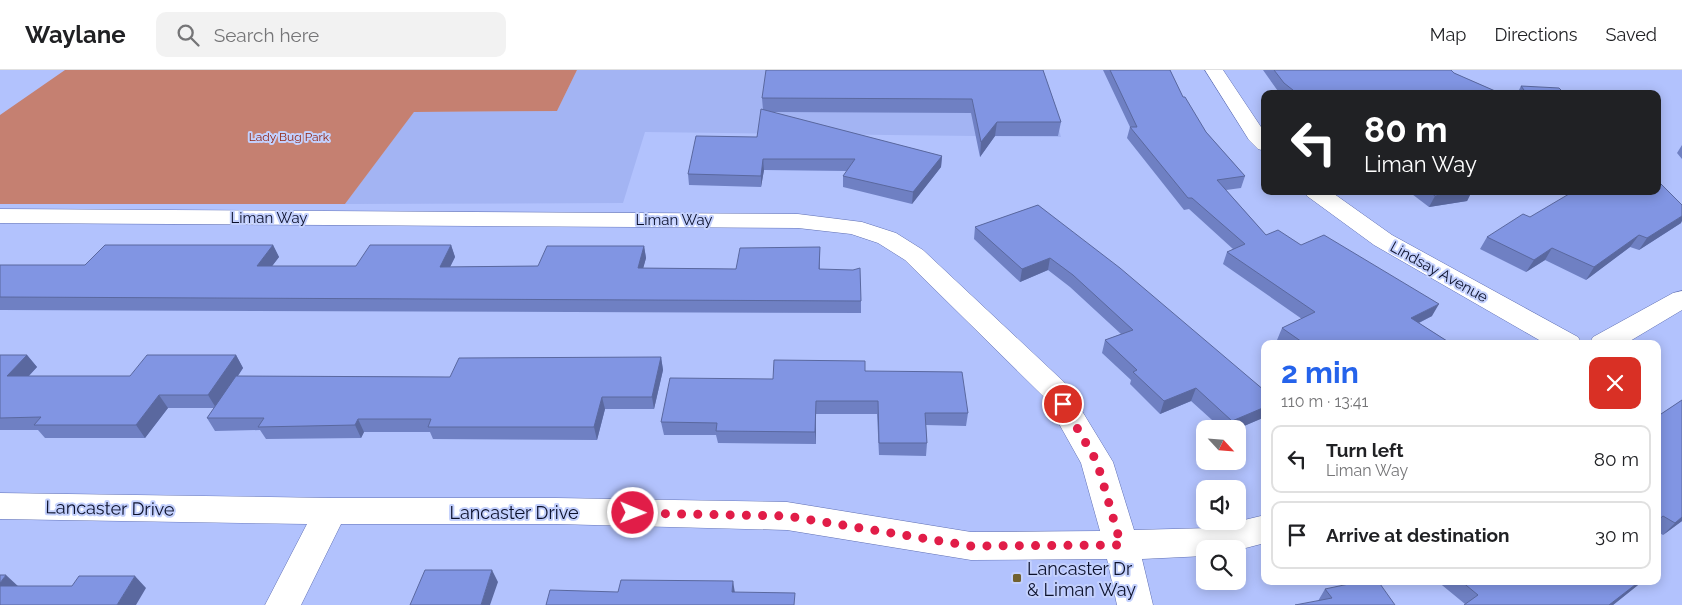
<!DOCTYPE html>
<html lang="en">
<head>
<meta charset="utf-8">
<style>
	body { margin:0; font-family:Raleway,sans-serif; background:#f2f2f2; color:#202124; height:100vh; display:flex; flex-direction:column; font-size:19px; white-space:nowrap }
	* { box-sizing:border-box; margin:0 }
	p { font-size:16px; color:#757577 }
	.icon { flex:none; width:28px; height:28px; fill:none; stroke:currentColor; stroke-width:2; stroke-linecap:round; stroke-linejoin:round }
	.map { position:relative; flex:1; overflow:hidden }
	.drawer { position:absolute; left:1261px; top:270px; width:400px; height:245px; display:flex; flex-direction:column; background:#fff; border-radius:10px; box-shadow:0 2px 12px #0003 }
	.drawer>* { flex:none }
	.top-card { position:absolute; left:1261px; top:20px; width:400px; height:105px; border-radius:10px; box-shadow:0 2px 12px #0003; background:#202124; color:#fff; overflow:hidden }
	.needle { width:32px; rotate:116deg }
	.controls { position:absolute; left:1196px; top:350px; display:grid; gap:10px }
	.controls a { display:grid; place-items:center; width:50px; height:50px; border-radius:10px; background:#fff; box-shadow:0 2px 12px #0003; font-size:25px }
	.pin { position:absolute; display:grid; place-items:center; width:42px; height:42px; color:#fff; margin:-21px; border:2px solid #fff; border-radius:50%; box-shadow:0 1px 5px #0007 }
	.me { position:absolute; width:55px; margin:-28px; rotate:91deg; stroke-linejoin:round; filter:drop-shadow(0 0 4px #0008) }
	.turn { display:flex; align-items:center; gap:18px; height:105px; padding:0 20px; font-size:22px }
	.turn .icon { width:65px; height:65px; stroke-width:2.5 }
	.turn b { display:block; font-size:35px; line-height:42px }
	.round { display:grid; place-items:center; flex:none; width:52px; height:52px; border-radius:10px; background:#f2f2f2 }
	.head { display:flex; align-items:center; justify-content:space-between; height:85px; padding:0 20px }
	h1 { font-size:30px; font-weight:700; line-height:38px; color:#2563eb }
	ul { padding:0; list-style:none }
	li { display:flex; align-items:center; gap:15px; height:68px; margin:0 10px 8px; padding:0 10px; border:2px solid #e0e0e0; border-radius:10px }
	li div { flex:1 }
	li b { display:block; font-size:19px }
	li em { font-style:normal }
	header { display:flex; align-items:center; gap:30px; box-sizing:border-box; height:70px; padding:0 25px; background:#fff; border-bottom:1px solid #e0e0e0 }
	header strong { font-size:24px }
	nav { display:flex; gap:28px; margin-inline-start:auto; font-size:18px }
	.search { width:350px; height:45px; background:#f2f2f2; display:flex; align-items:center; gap:12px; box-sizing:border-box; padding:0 18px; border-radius:10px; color:#757577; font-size:19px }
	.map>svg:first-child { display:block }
	.built { fill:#a3b4f3 }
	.green { fill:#c58071 }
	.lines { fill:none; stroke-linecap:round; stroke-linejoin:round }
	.minor-casing { stroke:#5f6fb3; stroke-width:1 }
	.minor { fill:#fff; fill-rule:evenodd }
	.wall { fill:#6f80c3 }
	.shaded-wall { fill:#5a689f }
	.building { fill:#8195e3; stroke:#5a689f }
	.route { stroke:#e11d48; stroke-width:9; stroke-dasharray:0 16.2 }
	.poi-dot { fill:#71612f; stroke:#c3d0fd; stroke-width:2 }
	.labels { text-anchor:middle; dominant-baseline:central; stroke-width:4; stroke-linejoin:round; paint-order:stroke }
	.far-park-label { font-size:12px; fill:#922410; stroke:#c3d0fd }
	.street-label { font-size:15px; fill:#0c112c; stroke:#c3d0fd }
	.near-street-label { font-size:18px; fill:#0c112c; stroke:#c3d0fd }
	.near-poi-label { font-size:18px; fill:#0c112c; stroke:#c3d0fd; text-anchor:start }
</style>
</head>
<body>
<header>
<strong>Waylane</strong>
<div class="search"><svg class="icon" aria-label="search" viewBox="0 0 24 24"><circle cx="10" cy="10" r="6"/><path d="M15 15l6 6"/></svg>Search here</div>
<nav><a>Map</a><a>Directions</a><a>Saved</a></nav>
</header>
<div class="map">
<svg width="1682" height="535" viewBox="0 0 1682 535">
	<rect width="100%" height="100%" fill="#b2c2fd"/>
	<path class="built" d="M577,0H1043L1061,67L645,62L623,133L345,134L414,42L557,41Z"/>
	<path class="green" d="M65,0H577L557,41L414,42L345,134H0V45Z"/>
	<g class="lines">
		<defs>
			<path id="minor" d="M1205,0H1223L1265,63V81L1258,79L1249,70Z
				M1304,121H1330L1392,165L1578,267L1582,274H1546L1374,175L1307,126Z
				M0,139L798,144L862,152L896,163L923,180L1065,313L1113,392L1134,460L1211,458L1265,445V473L1238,480L1205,479V486L1142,489L1153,535H1117L1107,489L971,490L787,460L556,454H341L301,535H265L307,454L0,449V423L331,428H556L787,432L971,462L1100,461L1081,393L1044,327L905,190L878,173L851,164L798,158L0,153Z
				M1682,221V240L1625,274H1589L1593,267L1673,223Z"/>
		</defs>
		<use href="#minor" class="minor-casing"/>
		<use href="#minor" class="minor"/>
	</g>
	<path class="wall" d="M1043,0L1061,52L1058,66H995L980,87L971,43L772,42L942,86L941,97L912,134L843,117V106L847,101L764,100L761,117L689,115L688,104L757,67L763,40L762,28Z
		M1103,0H1170L1183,27L1206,62L1245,106L1241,118L1226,120L1266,165L1301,175L1432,246L1419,253L1447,271L1445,274H1282L1277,270L1282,258L1302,249L1223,194L1227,182L1233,179L1189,139L1184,140L1127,68L1130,57Z
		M1263,0H1451L1454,3L1502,24H1280Z
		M1521,16L1565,24H1517Z
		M1682,75V89L1677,83Z
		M1408,121H1472L1467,131L1429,137Z
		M1038,135L1265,321V347L1237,359H1222L1191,331L1160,344L1130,314L1131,310L1102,283L1105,270L1121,264L1070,217L1048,200L1020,212L974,169L975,157Z
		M1530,147L1681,153L1639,180L1630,177L1586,210L1545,190L1526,202L1480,179L1487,167Z
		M273,175L279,187L272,196H356L451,175L455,187L450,197L538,196L644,176L646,188L643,198L736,199L820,177V199L861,231V243L0,240V195H85Z
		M0,285H27L37,297L29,306H130L236,285L243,298L238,306L450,307L661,287L663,300L654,339H605L597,370L433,369L430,362H364L361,368L266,369L260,360L215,361L207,348L214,338H168L145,368H45L38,360H0Z
		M865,301L968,343L966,356L926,355L927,373L926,386L879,385L877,344H816V374L718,373L716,365H664L661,352L773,309Z
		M1682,330V451L1663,465L1658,462V346Z
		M1437,511H1643L1613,535H1464L1465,534Z
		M1325,519L1395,535L1318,531Z"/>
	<path class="shaded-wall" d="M997,52L995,66L980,87L981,72Z
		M942,86L941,97L912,134L913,122Z
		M763,89L764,100L761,117V106Z
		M1462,121H1472L1467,131L1429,137L1435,126Z
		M1682,146V151L1681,153L1639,180L1647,168Z
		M1639,165L1630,177L1586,210L1594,197Z
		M273,175L279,187L263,208L257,196Z
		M451,175L455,187L444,209L440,197Z
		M644,176L646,188L640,210L638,198Z
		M1552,178L1545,190L1526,202L1534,190Z
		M1050,188L1048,200L1020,212L1022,199Z
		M1439,234L1432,246L1404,260L1411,248Z
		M27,285L37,297L17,318L7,306Z
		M236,285L243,298L216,338L208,325Z
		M661,287L663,300L654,339L652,327Z
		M1196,318L1191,331L1160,344L1164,331Z
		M159,325L168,338L145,368L136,355Z
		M602,327L605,339L597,370L594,357Z
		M816,331V374L815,362Z
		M1265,337V347L1237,359H1229L1232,351Z
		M358,349L364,362L361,368L355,355Z
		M1682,447V451L1663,465L1675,453Z
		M492,500L498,512L490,535H481Z
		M6,505L19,517L0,518V513Z
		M135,506L146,518L136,535H117Z
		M733,511L735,523L732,522Z
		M1640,511H1643L1613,535H1609Z"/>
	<path class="building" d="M766,0H1043L1061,52H997L981,72L972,29L762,28Z
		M1110,0H1170L1183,27H1185L1206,62L1245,106L1217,110L1266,165L1278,160L1301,175L1324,165L1439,234L1411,248L1447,271L1441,274H1305L1282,258L1315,242L1227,182L1245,174L1192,128H1188L1130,57H1137Z
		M1274,0H1451L1454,3L1502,24H1298L1284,13Z
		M1521,16L1559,18L1565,24H1527Z
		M761,39L942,86L913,122L843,106L855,89H763L761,106L688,104L696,66L757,67Z
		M1658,111L1682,135V146L1647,168L1639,165L1594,197L1552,178L1534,190L1487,167L1523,144L1530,147L1574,121H1658Z
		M1429,121H1462L1435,126Z
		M1038,135L1120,198L1265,321V337L1232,351L1196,318L1164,331L1133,302L1137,300L1105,270L1133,260L1073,205L1050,188L1022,199L975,157Z
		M105,175H273L257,196H356L370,175H451L440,197L538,196L547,176H644L638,198L736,199L740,178L820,177L819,199L853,200L860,198L861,231L0,227V195H85Z
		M0,285H27L7,306H130L147,285H236L208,325H159L136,355H34L41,347L0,348Z
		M661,287L652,327H602L594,357H428L431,349H358L355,355L258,357L264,348H207L236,306L450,307L459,288Z
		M774,290L865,291V301L962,302L968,343H925L927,373H879L878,331H816L815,362L716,361L717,353L661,352L670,308L773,309Z
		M1682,330V447L1675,453L1663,446L1658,450V346Z
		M425,500H492L481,535H410Z
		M0,505H6L0,513Z
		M79,506H135L117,535H0V516H72Z
		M621,510L733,511L732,522L795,523L794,535H546L550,520L618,522Z
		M1363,511H1378L1395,535H1295L1332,528L1325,519Z
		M1461,511H1640L1609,535H1464L1478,525Z"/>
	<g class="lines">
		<path class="route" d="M633,443L787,446L971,476L1121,475L1097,392L1063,334"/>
	</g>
	<rect class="poi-dot" x="1012" y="503" width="10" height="10" rx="2.5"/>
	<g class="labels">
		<g class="far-park-label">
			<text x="289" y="67">Lady Bug Park</text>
		</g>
		<g class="street-label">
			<text x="269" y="148">Liman Way</text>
			<text x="674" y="150">Liman Way</text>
			<text transform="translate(1439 202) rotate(29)">Lindsay Avenue</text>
		</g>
		<g class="near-street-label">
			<text transform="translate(110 438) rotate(1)">Lancaster Drive</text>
			<text x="514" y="442">Lancaster Drive</text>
		</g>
		<g class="near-poi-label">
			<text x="1027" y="498">Lancaster Dr<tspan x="1027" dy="21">&amp; Liman Way</tspan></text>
		</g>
	</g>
</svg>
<div class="controls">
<a><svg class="needle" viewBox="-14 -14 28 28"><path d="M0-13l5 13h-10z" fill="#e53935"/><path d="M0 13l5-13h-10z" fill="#757577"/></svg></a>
<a><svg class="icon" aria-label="sound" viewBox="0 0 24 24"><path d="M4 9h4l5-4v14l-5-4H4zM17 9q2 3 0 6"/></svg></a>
<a><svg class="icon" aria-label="search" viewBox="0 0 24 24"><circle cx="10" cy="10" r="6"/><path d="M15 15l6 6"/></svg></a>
</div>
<div class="pin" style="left:1063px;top:334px;background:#d93025"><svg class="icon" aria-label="arrive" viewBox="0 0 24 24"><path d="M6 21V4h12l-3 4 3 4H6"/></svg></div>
<svg class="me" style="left:633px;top:443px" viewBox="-20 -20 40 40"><circle r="17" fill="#e11d48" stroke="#fff" stroke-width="3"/><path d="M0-11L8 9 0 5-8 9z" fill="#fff"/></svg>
<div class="top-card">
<div class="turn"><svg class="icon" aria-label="left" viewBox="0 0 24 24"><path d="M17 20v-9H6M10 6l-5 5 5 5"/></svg><div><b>80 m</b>Liman Way</div></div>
</div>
<section class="drawer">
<div class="head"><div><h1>2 min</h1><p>110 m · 13:41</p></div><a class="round" style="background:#d93025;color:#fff"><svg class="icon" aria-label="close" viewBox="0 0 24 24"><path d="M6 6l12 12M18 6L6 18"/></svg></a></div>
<ul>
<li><svg class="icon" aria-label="left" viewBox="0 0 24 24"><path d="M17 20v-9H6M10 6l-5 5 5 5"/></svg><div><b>Turn left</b><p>Liman Way</p></div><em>80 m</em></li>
<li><svg class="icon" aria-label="arrive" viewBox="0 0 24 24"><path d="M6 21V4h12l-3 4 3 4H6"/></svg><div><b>Arrive at destination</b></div><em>30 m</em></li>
</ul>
</section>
</div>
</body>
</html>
